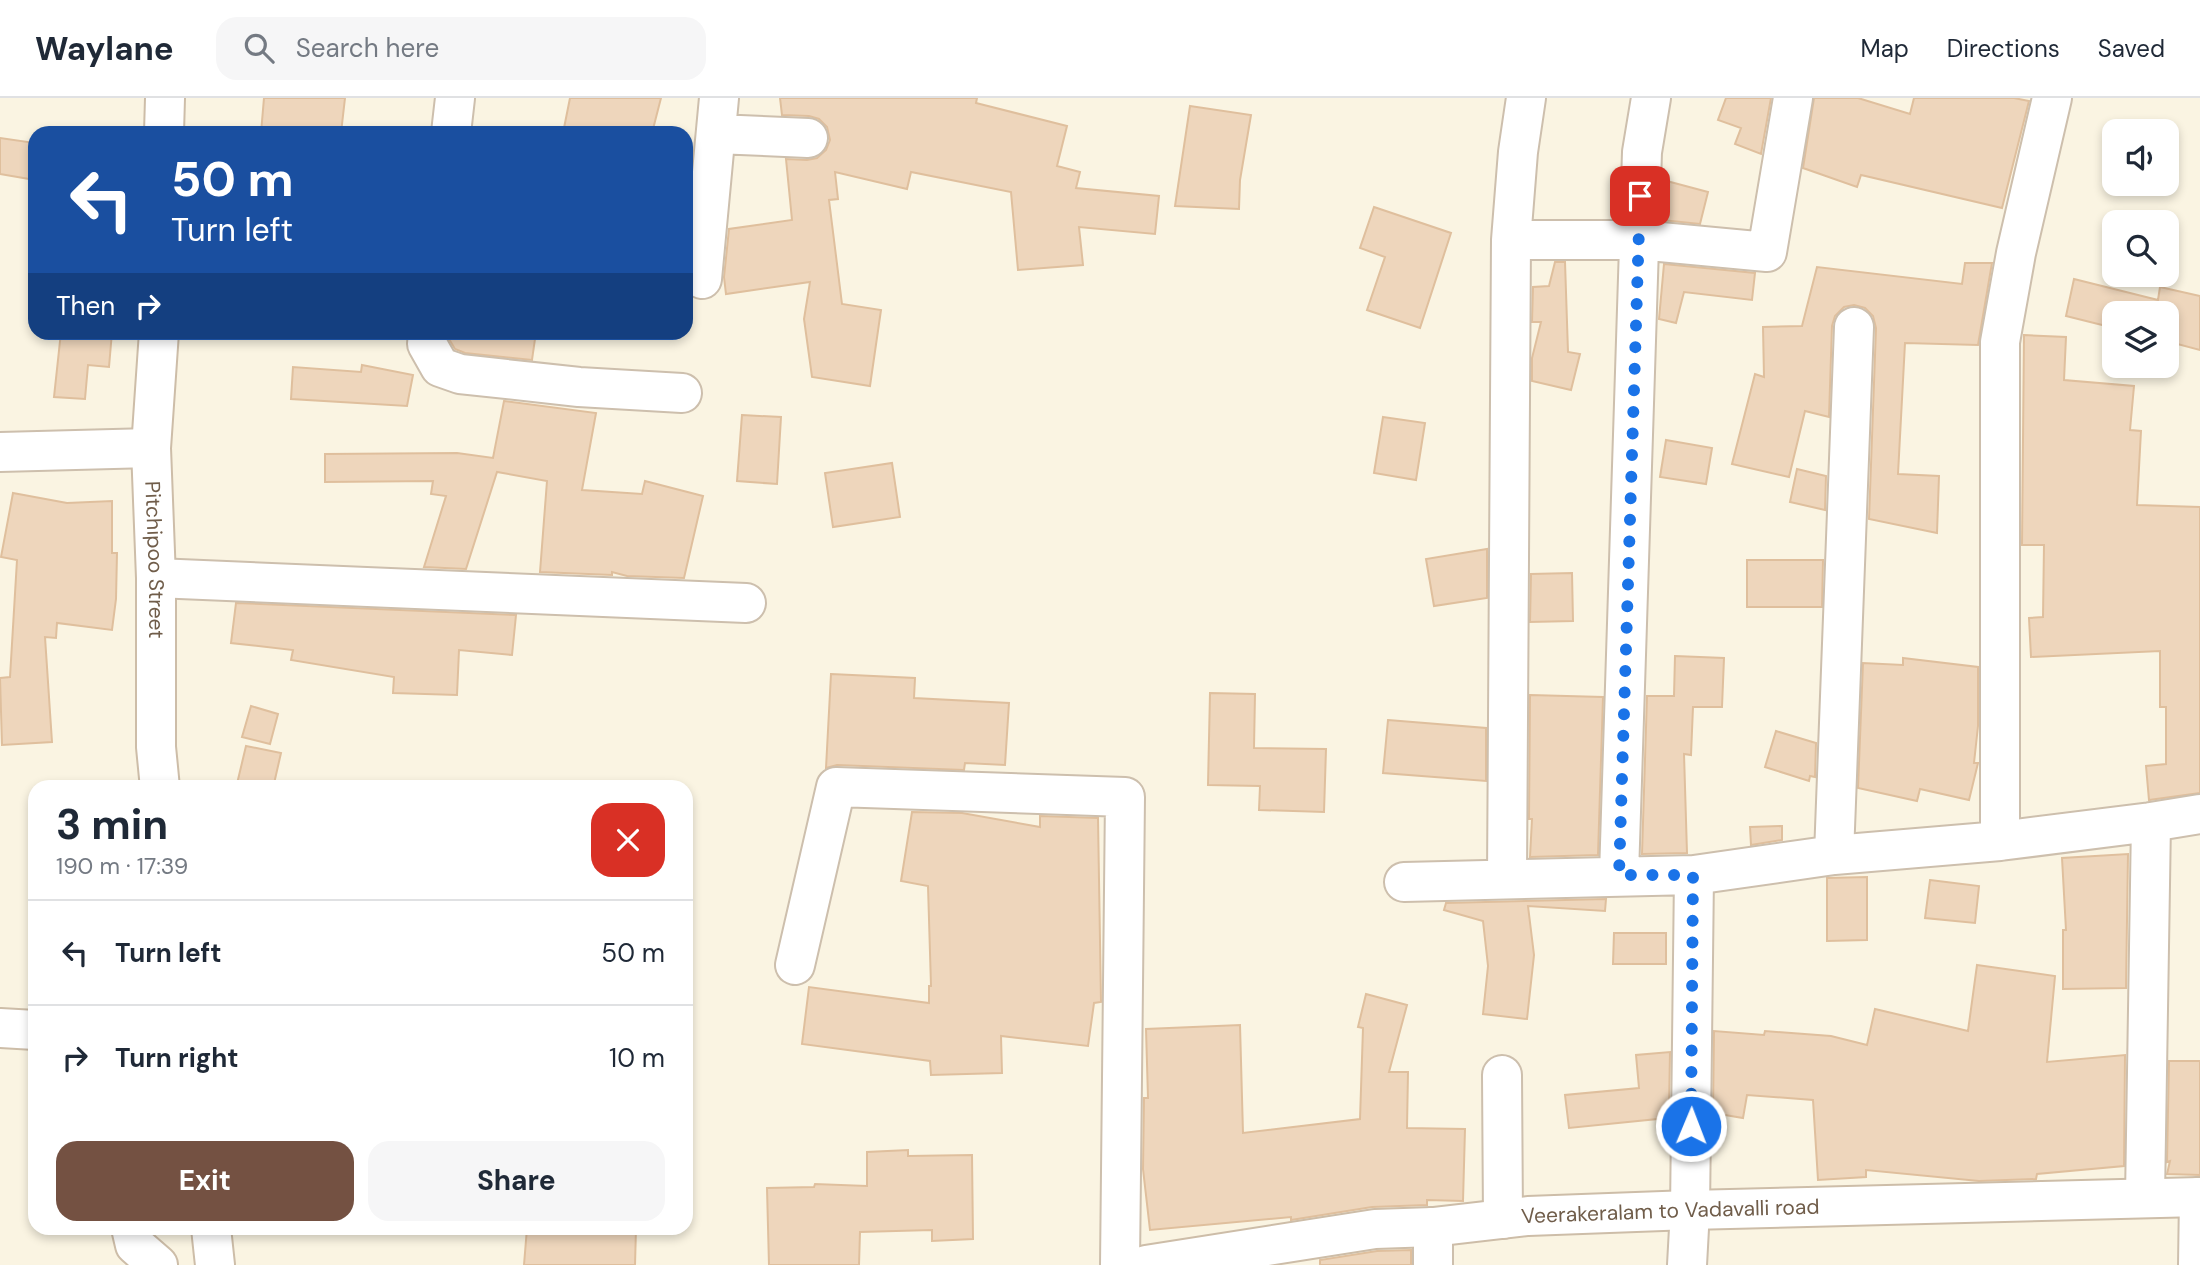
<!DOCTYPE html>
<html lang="en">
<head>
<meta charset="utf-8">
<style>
	body { margin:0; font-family:"DM Sans",sans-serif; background:#f6f6f7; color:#1f2937; height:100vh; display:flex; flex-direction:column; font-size:26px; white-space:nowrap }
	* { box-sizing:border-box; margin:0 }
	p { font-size:23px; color:#747a83 }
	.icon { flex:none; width:38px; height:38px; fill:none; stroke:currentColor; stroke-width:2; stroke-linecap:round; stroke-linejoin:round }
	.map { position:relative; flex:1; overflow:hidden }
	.side { position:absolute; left:28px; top:682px; width:665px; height:455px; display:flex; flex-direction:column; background:#fff; border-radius:21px; box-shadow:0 4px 10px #0003 }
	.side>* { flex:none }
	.top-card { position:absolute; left:28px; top:28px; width:665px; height:214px; border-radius:21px; box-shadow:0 4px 10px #0003; background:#1a4fa0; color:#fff; overflow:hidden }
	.tools { position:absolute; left:2102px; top:21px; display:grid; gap:14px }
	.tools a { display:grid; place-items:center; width:77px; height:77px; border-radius:14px; background:#fff; box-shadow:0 4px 10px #0003; font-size:35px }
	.pin { position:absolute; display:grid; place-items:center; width:60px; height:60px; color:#fff; margin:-30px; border-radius:14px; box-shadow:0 4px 10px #0006 }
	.me { position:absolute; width:77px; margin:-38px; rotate:1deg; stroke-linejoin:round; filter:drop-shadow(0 0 5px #0008) }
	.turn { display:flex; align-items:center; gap:24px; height:147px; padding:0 28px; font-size:32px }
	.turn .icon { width:91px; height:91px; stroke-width:2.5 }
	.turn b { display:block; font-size:49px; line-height:60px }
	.then { display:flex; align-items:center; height:66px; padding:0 28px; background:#0003; gap:14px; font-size:26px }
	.round { display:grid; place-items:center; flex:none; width:74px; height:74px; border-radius:21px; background:#f6f6f7 }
	.summary { display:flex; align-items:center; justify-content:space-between; height:119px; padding:0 28px }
	h1 { font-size:42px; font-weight:700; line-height:52px }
	.cta { display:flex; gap:14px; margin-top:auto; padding:14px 28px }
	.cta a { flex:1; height:80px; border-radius:21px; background:#745142; color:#fff; font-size:28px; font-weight:700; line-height:80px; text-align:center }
	.cta a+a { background:#f6f6f7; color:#1f2937 }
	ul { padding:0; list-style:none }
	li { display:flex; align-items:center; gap:21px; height:105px; padding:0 28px; border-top:2px solid #e0e1e3 }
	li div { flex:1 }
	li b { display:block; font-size:26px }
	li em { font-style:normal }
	header { display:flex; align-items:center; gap:42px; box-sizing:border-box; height:98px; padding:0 35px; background:#fff; border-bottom:2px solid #e0e1e3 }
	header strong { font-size:33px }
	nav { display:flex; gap:38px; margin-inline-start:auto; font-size:24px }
	.search { width:490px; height:63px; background:#f6f6f7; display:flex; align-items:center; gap:18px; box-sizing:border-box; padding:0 24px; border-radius:21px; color:#747a83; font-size:26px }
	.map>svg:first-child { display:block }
	.building { fill:#eed6bc; stroke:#dfbf9d; stroke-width:2 }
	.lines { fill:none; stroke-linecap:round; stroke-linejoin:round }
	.street-casing { stroke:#cdbfad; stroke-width:42 }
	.secondary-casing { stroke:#cdbda8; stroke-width:42 }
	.street { stroke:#fff; stroke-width:38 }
	.secondary { stroke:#fff; stroke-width:38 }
	.route { stroke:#1a73e8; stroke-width:12; stroke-dasharray:0 21.6 }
	.labels { text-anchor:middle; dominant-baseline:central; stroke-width:5; stroke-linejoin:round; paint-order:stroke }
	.street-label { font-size:21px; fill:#705d4a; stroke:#fef8e8 }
</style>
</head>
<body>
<header>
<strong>Waylane</strong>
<div class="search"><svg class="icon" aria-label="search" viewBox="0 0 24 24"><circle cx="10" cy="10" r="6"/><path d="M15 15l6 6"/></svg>Search here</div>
<nav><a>Map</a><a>Directions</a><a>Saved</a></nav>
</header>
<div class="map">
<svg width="2200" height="1167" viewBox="0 0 2200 1167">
	<rect width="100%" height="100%" fill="#faf4e2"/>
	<path class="building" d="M264,0H345L341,35H261Z
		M570,0H661L652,35H563Z
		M780,0H977L976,5L1067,28L1057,68L1080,74L1076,90L1159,98L1155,136L1079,129L1083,167L1018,172L1011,94L911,74L907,91L835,74L838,101L829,102L842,206L881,212L870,288L812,279L804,221L810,184L726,196L724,179L729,131L792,122L786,61L807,62L817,60L826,52L830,42L827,29L819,21L809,18L782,17Z
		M1726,0H1771L1761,56L1735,46L1741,30L1718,22Z
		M1814,0H1858L1910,16L1914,0H2014L2029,3L2002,110L1861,77L1857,89L1803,70Z
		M1190,8L1251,17L1240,82L1239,111L1175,108Z
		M0,40L35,45V82L0,76Z
		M1663,82L1708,94L1700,126L1662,122Z
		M1374,109L1451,135L1420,230L1367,212L1385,159L1360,150Z
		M1555,164H1565L1568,254L1580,256L1571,292L1532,283V260L1541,224H1532L1533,189L1549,188Z
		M1965,165H1992L1978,247L1905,245L1898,376L1939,378L1937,435L1869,421L1876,230L1873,218L1865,210L1854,207L1844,209L1835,218L1832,228L1829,319L1805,313L1789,379L1732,366L1755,276L1764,279L1763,229L1802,228L1817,169L1962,186Z
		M1664,166L1755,175L1752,202L1684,194L1676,225L1659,221Z
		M2074,181L2158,202L2160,189L2200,198V252L2166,243V215H2114V230L2066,218Z
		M61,234H112L109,269L88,267L85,301L54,299Z
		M450,234H536L532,262L465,255L455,251L449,241Z
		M2024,237L2066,239L2064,282L2134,288L2130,332L2141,333L2137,407L2200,409V695L2149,702L2146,668L2166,666V609H2160V553L2031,559L2029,520L2043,519L2044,447H2022Z
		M362,267L413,277L407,308L291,301L293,269L361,274Z
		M504,303L596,315L582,392L642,396L645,383L703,398L684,480L627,478L612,474V477L540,474L547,383L497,374L466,471L424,469L446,398L431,396L433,383L325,384V356L457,355L493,360Z
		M742,317L781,319L777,386L737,383Z
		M1383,319L1425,325L1416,382L1374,375Z
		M1666,342L1712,350L1706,386L1660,379Z
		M892,365L900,419L833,429L825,375Z
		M1797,371L1826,378L1825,412L1790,404Z
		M13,395L67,405L112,403V455H117L116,501L112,532L57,525L56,540L45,539L52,644L2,647L0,580L10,579L17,462L1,459Z
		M1487,451V500L1434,508L1426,461Z
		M1747,462H1823L1822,509H1747Z
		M1572,475L1573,523L1530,524L1531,476Z
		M236,505L516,517L512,557L459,552L457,597L393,595L394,579L291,562L293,552L231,545Z
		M1675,558L1724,560L1722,609H1693L1691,657L1684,656L1687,755L1642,756L1647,598H1674Z
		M1903,560L1978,569V628L1974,665H1978L1969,702L1920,691L1917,703L1858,690L1863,565L1903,567Z
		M831,576L915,580L914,600L1009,605L1005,667L965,665L964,672L837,667L826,670Z
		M1210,595L1255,596L1254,650L1326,651L1324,714L1259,712L1260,688L1208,687Z
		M1530,597L1603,599L1598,757L1530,759L1532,721H1529Z
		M251,608L278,616L270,646L242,639Z
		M1388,622L1486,630V683L1383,675Z
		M1776,633L1816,645L1815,679L1810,678L1809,683L1765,669Z
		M246,648L281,655L273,690H236Z
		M912,714L962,715L1040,729V718L1098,720L1101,904L1094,905L1088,948L1001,938L1002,975L931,977L930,963L802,946L809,889L929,905V888H931L928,788L901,783Z
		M1782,728V742L1751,747L1750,729Z
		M2128,756L2126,890L2063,891V832H2066L2062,760Z
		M1867,779V842L1827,843V780Z
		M1930,782L1979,788L1975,825L1925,820Z
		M1606,801L1605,813L1528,808L1534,857L1527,921L1483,916L1488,868L1483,823L1444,812L1446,805Z
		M1614,835H1666V866H1613Z
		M1977,867L2055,878L2047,964L2125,957L2124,1068L2037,1076L2036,1081L1979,1083L1866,1072V1079L1818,1082L1813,1002L1747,997L1743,1020L1713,1015L1714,933L1764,937L1765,933L1831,938L1867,947L1875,911L1968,933Z
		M1366,896L1407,907L1389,974H1408L1407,1030L1465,1031L1463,1103L1427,1102V1107L1372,1109L1291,1122V1119L1150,1132L1143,1071L1144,1000H1148L1146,931L1240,927L1243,1035L1360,1021L1363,930L1358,929Z
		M1670,954L1669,1008L1666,1007L1667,1020L1569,1030L1565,997L1639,990L1636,957Z
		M2169,963H2200V1077L2167,1076L2170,1063L2167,1064Z
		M908,1052V1058L972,1057L973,1141L932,1143V1132L860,1134L859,1167H769L767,1090L814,1089L815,1086L867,1088V1054Z
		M527,1130H636L635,1167H524Z
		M1411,1152V1167H1320V1162L1377,1153Z"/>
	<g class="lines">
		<defs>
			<path id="street" d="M1526,0L1518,54L1511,142H1639L1767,154L1793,0
				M2052,0L2016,155L2000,244V743L2151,724L2200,716
				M451,35L455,0
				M716,36L808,40
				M702,181L719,0
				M428,234L427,246L440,269L460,276L579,289L682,295
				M0,354L151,350
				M156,480L746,505
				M1834,757L1854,229
				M1619,777L1642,54L1651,0
				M1507,780L1511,142
				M1404,784L1694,777
				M795,867L836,689L1125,699L1120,1167
				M1502,977L1503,1121
				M2145,1099L2151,724
				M1433,1167V1129
				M1687,1167L1690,1112L1694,777L1834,757L2000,743
				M2198,1167L2199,1099"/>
			<g id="secondary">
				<path d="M164,35L165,0"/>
				<path id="s1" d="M159,234L151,350L156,480V649L160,690"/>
				<path d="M0,930L35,932"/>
				<path d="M131,1130L135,1147L158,1167"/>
				<path d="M211,1130L215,1167"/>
				<path id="s2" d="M1146,1167L1375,1131L1433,1129L1528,1118L1690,1112L2200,1099"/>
			</g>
		</defs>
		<use href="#street" class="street-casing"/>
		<use href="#secondary" class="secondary-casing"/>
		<use href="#street" class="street"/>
		<use href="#secondary" class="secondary"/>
	</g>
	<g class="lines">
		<path class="route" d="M1640,98L1619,777H1693L1691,1028"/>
	</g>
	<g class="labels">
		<g class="street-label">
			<text stroke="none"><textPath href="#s1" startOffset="228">Pitchipoo Street</textPath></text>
			<text stroke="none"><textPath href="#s2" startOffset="528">Veerakeralam to Vadavalli road</textPath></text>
		</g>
	</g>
</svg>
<div class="tools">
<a><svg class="icon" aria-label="sound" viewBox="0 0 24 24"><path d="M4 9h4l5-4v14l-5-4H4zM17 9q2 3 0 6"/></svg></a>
<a><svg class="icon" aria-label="search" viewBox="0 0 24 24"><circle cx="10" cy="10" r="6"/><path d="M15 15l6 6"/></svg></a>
<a><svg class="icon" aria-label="layers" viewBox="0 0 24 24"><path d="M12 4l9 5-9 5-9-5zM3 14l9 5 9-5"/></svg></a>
</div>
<div class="pin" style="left:1640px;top:98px;background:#d93025"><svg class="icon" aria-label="arrive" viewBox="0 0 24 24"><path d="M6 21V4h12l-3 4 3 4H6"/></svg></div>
<svg class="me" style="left:1691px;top:1028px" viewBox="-20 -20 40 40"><circle r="17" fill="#1a73e8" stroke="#fff" stroke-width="3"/><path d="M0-11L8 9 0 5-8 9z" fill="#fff"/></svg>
<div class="top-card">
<div class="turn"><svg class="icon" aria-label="left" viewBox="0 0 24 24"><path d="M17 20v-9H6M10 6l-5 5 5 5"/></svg><div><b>50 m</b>Turn left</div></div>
<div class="then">Then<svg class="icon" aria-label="right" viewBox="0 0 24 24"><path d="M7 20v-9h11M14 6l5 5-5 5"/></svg></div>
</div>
<section class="side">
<div class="summary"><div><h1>3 min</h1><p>190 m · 17:39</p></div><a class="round" style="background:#d93025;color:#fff"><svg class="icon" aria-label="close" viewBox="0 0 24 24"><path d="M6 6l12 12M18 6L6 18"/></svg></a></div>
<ul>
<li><svg class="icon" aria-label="left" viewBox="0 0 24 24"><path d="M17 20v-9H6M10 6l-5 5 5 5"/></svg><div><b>Turn left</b></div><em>50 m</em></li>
<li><svg class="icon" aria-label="right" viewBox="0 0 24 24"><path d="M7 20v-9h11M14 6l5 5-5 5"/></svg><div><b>Turn right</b></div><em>10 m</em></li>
</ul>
<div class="cta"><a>Exit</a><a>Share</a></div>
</section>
</div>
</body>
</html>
